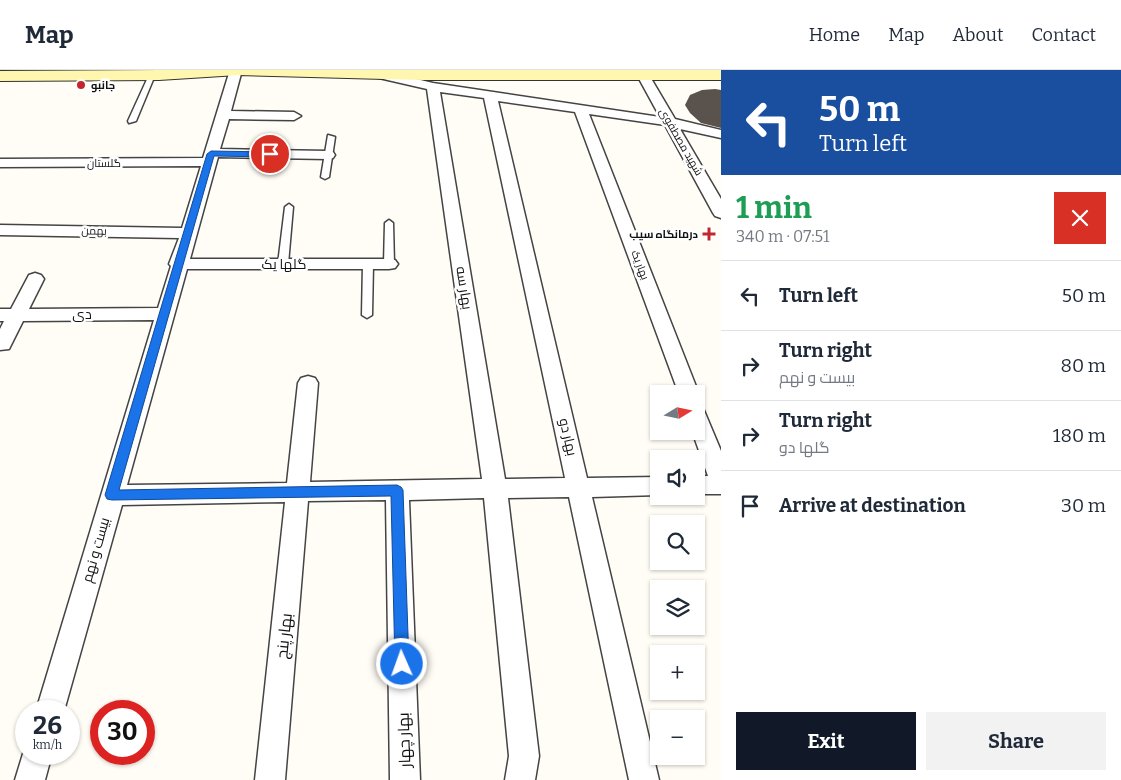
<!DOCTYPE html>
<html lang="en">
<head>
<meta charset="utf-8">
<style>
	body { margin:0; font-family:Bitter,Cairo,serif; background:#f2f2f3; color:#1f2937; height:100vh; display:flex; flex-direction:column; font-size:19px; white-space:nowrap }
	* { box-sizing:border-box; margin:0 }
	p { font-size:16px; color:#747a83 }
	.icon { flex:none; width:28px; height:28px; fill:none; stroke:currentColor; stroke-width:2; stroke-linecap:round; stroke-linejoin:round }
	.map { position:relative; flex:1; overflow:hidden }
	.sheet { display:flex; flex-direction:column; background:#fff; width:400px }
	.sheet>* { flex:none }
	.hud { background:#1a4fa0; color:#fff; overflow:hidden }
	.needle { width:32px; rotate:80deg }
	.fabs { position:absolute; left:650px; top:315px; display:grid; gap:10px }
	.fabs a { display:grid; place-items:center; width:55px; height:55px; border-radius:0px; background:#fff; box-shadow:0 1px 4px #0004; font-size:25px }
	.speed { position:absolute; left:15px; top:630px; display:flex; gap:10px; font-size:25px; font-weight:700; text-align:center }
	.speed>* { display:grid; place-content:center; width:65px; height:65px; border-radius:50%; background:#fff; box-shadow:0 1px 4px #0004; line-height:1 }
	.speed small { font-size:12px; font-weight:400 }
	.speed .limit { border:8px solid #d22; background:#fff; color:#111 }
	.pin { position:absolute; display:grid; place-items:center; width:42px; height:42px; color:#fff; margin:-21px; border:2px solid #fff; border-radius:50%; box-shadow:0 1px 5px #0007 }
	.me { position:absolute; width:55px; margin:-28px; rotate:358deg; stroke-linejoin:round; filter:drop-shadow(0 0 4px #0008) }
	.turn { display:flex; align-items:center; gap:18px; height:105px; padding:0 15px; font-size:22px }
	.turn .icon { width:65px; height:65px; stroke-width:2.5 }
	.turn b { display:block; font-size:35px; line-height:42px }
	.round { display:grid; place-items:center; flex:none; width:52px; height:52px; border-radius:0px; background:#f2f2f3 }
	.head { display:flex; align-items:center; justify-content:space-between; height:85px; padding:0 15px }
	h1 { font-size:30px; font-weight:700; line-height:38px; color:#1e9e55 }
	.cta { display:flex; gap:10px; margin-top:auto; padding:10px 15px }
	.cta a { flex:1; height:58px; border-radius:0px; background:#111827; color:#fff; font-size:20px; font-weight:700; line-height:58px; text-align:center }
	.cta a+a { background:#f2f2f3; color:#1f2937 }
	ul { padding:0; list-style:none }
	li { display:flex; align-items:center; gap:15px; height:70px; padding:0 15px; border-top:1px solid #e0e1e3 }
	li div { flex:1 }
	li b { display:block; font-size:19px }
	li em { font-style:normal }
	header { display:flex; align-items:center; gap:30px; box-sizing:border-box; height:70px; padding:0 25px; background:#fff; border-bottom:1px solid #e0e1e3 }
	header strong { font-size:24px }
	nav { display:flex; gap:28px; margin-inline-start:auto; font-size:18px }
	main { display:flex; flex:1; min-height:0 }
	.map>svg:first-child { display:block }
	.building { fill:#5a524d }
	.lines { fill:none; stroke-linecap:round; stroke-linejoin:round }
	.service-casing { stroke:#444; stroke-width:3 }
	.minor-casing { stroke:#444; stroke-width:3 }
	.secondary-casing { stroke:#333; stroke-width:2 }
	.service { fill:#fff; fill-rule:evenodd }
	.minor { fill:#fff; fill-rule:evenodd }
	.secondary { fill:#fff6b0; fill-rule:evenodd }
	.route { fill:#1a73e8; stroke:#114b97 }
	.poi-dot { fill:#c4262e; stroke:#fff; stroke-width:2 }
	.labels { text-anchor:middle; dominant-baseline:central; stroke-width:5; stroke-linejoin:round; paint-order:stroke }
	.far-poi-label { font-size:11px; font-weight:bold; fill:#111; stroke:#fff; text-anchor:start }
	.far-street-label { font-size:11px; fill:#111; stroke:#fff }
	.street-label { font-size:14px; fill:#111; stroke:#fff }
	.near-street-label { font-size:16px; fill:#111; stroke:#fff }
</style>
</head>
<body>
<header>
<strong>Map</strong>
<nav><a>Home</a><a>Map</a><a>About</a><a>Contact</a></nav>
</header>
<main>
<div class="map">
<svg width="721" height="710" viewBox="0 0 721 710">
	<rect width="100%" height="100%" fill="#fffdf5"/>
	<path class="building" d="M715,19L721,20V58L701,53L690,43L685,35L690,25L702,20Z"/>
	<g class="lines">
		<defs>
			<path id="service" d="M152,3L155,5L136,51L129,53L128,51L149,5Z
				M328,65L335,67L329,107L325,109L321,107Z
				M289,134L293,137L288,194L283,197L278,194L285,137Z
				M389,150L393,153L394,194L389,197L384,194L385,153Z
				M368,191L373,194L372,245L367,248L362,245L363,194Z"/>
			<path id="minor" d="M230,0H242L231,41L294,42L301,46L294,50L229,49L220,79L328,81L333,82L335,85L333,88L328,89L218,87L190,189H389L395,190L398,194L395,198L389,199H187L127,415L287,413L298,313L301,308L308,306L315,308L318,313L310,412L482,409L427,19L379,8L377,5L379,2L383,1L433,13L660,47L637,5V0H649V5L675,49L721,60V68L680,59L721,129V148L715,146L713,143L665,55L589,44L699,324L696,329V324H679L575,42L498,31L587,408L659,407V425L592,427L659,710H629L569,427L508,428L539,686L535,710H505L509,686L484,428L409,430L420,710H390L386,430L308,431L285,710H255L285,432L122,435L64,641H36L154,250L23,251L9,279L0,280V259L4,251H0V239H11L29,205L35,203L41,205L44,209L29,239L158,238L171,196L169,194L179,168L0,165V155L182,158L201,96L0,97V89L203,88ZM440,22L484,28L565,408L505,409Z
				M696,336L703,338L721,381V424H696V406H708L692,361H696Z
				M26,674V684H52L45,710H15Z"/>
			<path id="secondary" d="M159,0H721V10H422L238,5L159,10L0,11V1Z"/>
		</defs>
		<use href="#service" class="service-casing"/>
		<use href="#minor" class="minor-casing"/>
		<use href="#secondary" class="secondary-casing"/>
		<use href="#service" class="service"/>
		<use href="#minor" class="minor"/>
		<use href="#secondary" class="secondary"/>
	</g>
	<path class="route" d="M211,81L270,82L274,84L270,87L214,86L119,420L397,415L401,417L403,420L409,594L407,599L402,601L397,599L395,594L391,426L112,430L107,429L105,425L207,84Z"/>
	<g class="poi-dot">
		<circle cx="81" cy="15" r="5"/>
		<path d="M706.5 156.5h5v5h5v5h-5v5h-5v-5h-5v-5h5z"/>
	</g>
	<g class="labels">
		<g class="far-poi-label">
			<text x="91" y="15">جانبو</text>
			<text x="698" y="164" text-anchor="end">درمانگاه سیب</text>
		</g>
		<g class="far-street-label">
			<text transform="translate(681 72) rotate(60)">شهید مصطفوی</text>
			<text x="104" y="93">گلستان</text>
			<text transform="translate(94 161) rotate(1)">بهمن</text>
			<text transform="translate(640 195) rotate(69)">بهار یک</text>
		</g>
		<g class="street-label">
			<text x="284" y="194">گلها یک</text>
			<text transform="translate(464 218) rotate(81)">بهار سه</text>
			<text x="82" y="244">دی</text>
			<text transform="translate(568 367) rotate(77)">بهار دو</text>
			<text transform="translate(96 480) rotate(-74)">بیست و نهم</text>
		</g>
		<g class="near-street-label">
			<text transform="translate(284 566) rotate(-84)">بهار پنج</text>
			<text transform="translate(404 670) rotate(-92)">بهار چهار</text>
		</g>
	</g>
</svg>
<div class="fabs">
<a><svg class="needle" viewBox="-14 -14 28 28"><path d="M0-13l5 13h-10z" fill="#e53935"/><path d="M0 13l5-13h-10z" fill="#747a83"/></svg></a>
<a><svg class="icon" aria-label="sound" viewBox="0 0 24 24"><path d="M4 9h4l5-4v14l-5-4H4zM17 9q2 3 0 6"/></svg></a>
<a><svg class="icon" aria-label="search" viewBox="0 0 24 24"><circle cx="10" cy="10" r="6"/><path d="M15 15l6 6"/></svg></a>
<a><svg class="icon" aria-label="layers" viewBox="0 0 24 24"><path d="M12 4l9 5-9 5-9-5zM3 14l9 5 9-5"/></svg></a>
<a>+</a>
<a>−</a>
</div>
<div class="speed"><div>26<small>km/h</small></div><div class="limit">30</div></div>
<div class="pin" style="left:270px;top:84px;background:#d93025"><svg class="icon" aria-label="arrive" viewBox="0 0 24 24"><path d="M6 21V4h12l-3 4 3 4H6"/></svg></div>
<svg class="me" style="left:402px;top:594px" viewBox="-20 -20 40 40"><circle r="17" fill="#1a73e8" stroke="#fff" stroke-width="3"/><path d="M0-11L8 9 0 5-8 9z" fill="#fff"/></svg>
</div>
<section class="sheet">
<div class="hud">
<div class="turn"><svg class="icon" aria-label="left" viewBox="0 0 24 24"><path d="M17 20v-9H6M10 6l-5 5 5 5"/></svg><div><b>50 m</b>Turn left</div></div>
</div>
<div class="head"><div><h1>1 min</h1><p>340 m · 07:51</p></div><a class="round" style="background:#d93025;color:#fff"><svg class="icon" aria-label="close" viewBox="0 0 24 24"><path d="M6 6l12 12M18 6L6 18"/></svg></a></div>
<ul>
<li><svg class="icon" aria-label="left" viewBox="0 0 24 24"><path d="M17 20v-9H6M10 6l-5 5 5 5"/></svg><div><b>Turn left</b></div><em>50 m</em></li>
<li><svg class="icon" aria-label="right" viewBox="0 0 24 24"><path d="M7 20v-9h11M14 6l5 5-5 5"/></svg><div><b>Turn right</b><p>بیست و نهم</p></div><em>80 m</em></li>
<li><svg class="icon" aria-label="right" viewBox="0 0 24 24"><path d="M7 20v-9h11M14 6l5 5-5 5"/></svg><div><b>Turn right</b><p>گلها دو</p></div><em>180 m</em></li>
<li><svg class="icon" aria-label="arrive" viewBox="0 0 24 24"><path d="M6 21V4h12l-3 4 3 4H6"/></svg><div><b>Arrive at destination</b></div><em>30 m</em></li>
</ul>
<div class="cta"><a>Exit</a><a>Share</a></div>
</section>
</main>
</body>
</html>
